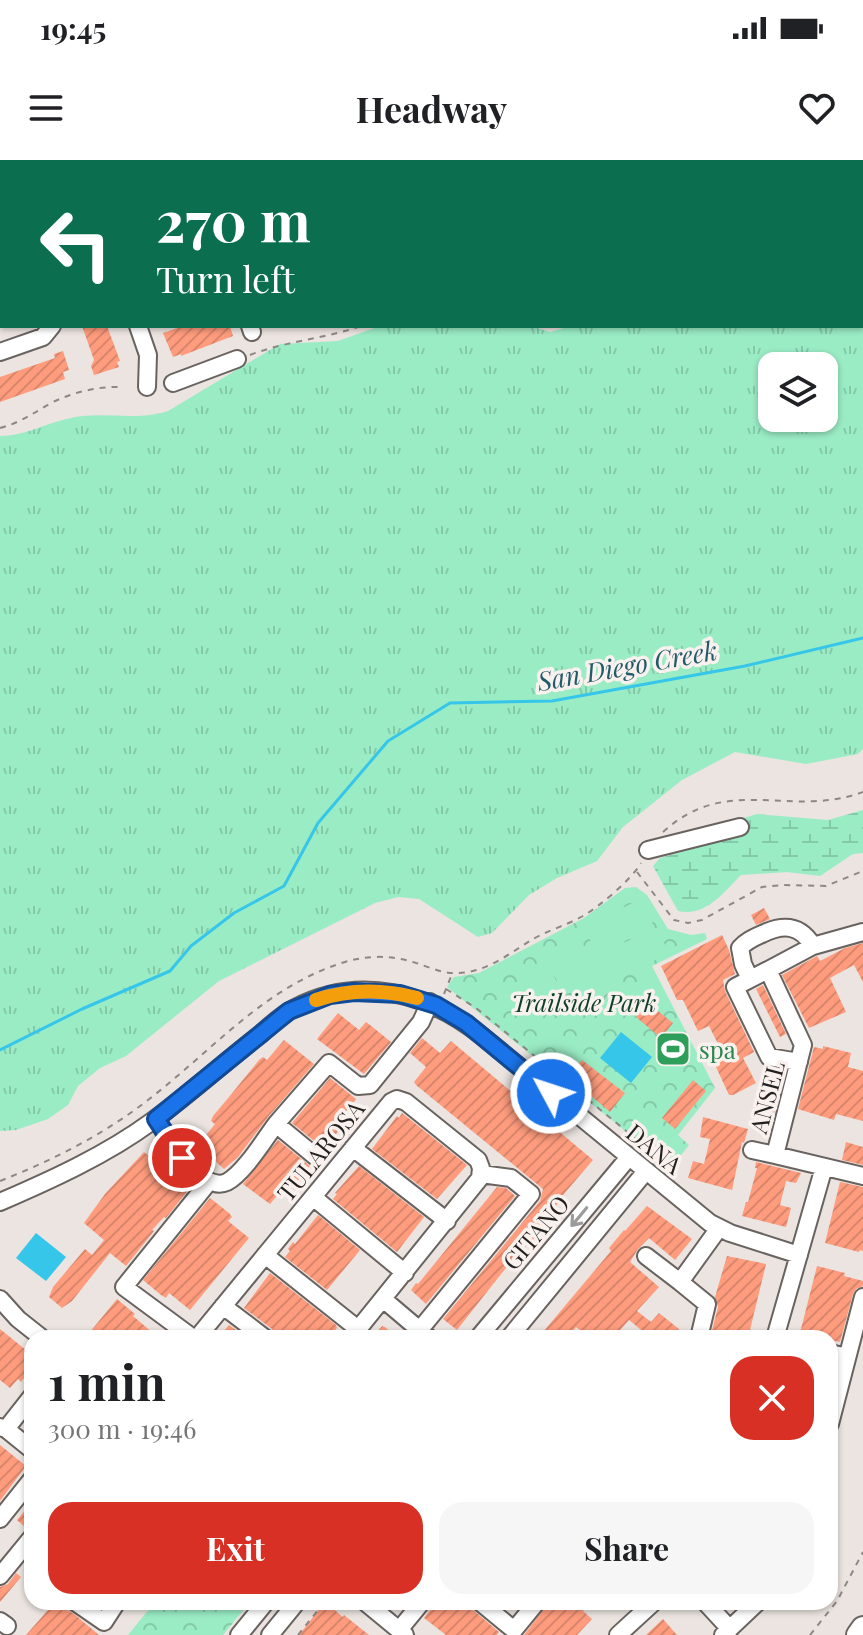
<!DOCTYPE html>
<html lang="en">
<head>
<meta charset="utf-8">
<style>
	body { margin:0; font-family:"Playfair Display",serif; background:#f6f6f6; color:#202124; height:100vh; display:flex; flex-direction:column; font-size:30px; white-space:nowrap }
	* { box-sizing:border-box; margin:0 }
	p { font-size:26px; color:#757577 }
	.icon { flex:none; width:44px; height:44px; fill:none; stroke:currentColor; stroke-width:2; stroke-linecap:round; stroke-linejoin:round }
	.map { position:relative; flex:1; overflow:hidden }
	.panel { position:absolute; left:24px; top:1170px; width:814px; height:280px; display:flex; flex-direction:column; background:#fff; border-radius:24px; box-shadow:0 2px 6px #0004 }
	.panel>* { flex:none }
	.hud { position:absolute; left:0px; top:0px; width:864px; height:168px; box-shadow:0 2px 6px #0004; background:#0b6e4f; color:#fff; overflow:hidden }
	.tools { position:absolute; left:758px; top:192px; display:grid; gap:16px }
	.tools a { display:grid; place-items:center; width:80px; height:80px; border-radius:16px; background:#fff; box-shadow:0 2px 6px #0004; font-size:40px }
	.pin { position:absolute; display:grid; place-items:center; width:68px; height:68px; color:#fff; margin:-34px; border:4px solid #fff; border-radius:50%; box-shadow:0 2px 8px #0007 }
	.me { position:absolute; width:88px; margin:-44px; rotate:310deg; stroke-linejoin:round; filter:drop-shadow(0 0 6px #0008) }
	.turn { display:flex; align-items:center; gap:28px; height:168px; padding:0 24px; font-size:36px }
	.turn .icon { width:104px; height:104px; stroke-width:2.5 }
	.turn b { display:block; font-size:56px; line-height:68px }
	.round { display:grid; place-items:center; flex:none; width:84px; height:84px; border-radius:24px; background:#f6f6f6 }
	.head { display:flex; align-items:center; justify-content:space-between; height:136px; padding:0 24px }
	h1 { font-size:48px; font-weight:700; line-height:60px }
	.button { display:flex; gap:16px; margin-top:auto; padding:16px 24px }
	.button a { flex:1; height:92px; border-radius:24px; background:#d93025; color:#fff; font-size:32px; font-weight:700; line-height:92px; text-align:center }
	.button a+a { background:#f6f6f6; color:#202124 }
	.status { display:flex; justify-content:space-between; align-items:center; height:56px; padding:0 40px; background:#fff; direction:ltr }
	.status svg { height:22px; fill:currentColor }
	header { display:flex; justify-content:space-between; align-items:center; height:104px; padding:0 24px; background:#fff; font-size:36px; font-weight:700 }
	.map>svg:first-child { display:block }
	.grass { fill:url(#grass-tufts); fill-rule:evenodd }
	.wetland { fill:url(#wetland-marsh) }
	.park { fill:url(#park-crowns) }
	.garden { fill:#9aecc5 }
	.water { fill:#36c6ea }
	.lines { fill:none; stroke-linecap:round; stroke-linejoin:round }
	.stream { stroke:#36c6ea; stroke-width:3 }
	.building { fill:url(#building-hatch) }
	.minor-casing { stroke:#696360; stroke-width:20 }
	.highway-casing { stroke:#696360; stroke-width:26 }
	.path { stroke:#8d8885; stroke-width:2; stroke-dasharray:6 6; stroke-linecap:butt }
	.minor { stroke:#fff; stroke-width:16 }
	.highway { stroke:#fff; stroke-width:22 }
	.oneway { stroke:#9c9b9a }
	.route-casing { stroke:#114b97; stroke-width:20 }
	.route { stroke:#1a73e8; stroke-width:14 }
	.slow { stroke:#f59e0b; stroke-width:14 }
	.labels { text-anchor:middle; dominant-baseline:central; stroke-width:7; stroke-linejoin:round; paint-order:stroke }
	.park-label { font-size:24px; font-style:italic; fill:#0d3f2b; stroke:#f9f1ed }
	.leisure-label { font-size:24px; fill:#27864d; stroke:#f9f1ed; text-anchor:start }
	.street-label { font-size:24px; fill:#23211f; stroke:#f9f1ed }
	.water-label { font-size:26px; font-style:italic; fill:#225a69; stroke:#f9f1ed }
</style>
</head>
<body>
<div class="status"><b>19:45</b><svg viewBox="0 0 49 12"><path d="M0 12V9h3v3zM5 12V6h3v6zM10 12V3h3v9zM15 12V0h3v12zM26 1h20v11H26zM47 4h2v5h-2z"/></svg></div>
<header><svg class="icon" aria-label="menu" viewBox="0 0 24 24"><path d="M4 6h16M4 12h16M4 18h16"/></svg>Headway<svg class="icon" aria-label="heart" viewBox="0 0 24 24"><path d="M12 20l-8-8c-3-5 5-10 8-4 3-6 11-1 8 4z"/></svg></header>
<div class="map">
<svg width="863" height="1475" viewBox="0 0 863 1475">
	<defs>
		<pattern id="grass-tufts" width="24" height="20" patternUnits="userSpaceOnUse" patternTransform="scale(2)"><rect width="24" height="20" fill="#9aecc5"/><path d="M3 7l-1-3M5 7V3M7 7l1-3M15 17l-1-3M17 17v-4M19 17l1-3" fill="none" stroke="#84caa9"/></pattern>
		<pattern id="wetland-marsh" width="20" height="14" patternUnits="userSpaceOnUse" patternTransform="scale(2)"><rect width="20" height="14" fill="#9aecc5"/><path d="M1 5h8M5 5V1M11 12h8M15 12V8" fill="none" stroke="#84caa9"/></pattern>
		<pattern id="park-crowns" width="20" height="18" patternUnits="userSpaceOnUse" patternTransform="scale(2)"><rect width="20" height="18" fill="#9aecc5"/><path d="M2 6a3 3 0 1 1 6 0M12 15a3 3 0 1 1 6 0" fill="none" stroke="#84caa9"/></pattern>
		<pattern id="building-hatch" width="6" height="6" patternUnits="userSpaceOnUse" patternTransform="scale(2)"><rect width="6" height="6" fill="#ff9c7d"/><path d="M-1 1l2-2M0 6l6-6M5 7l2-2" fill="none" stroke="#da866c"/></pattern>
	</defs>
	<rect width="100%" height="100%" fill="#ebe4e0"/>
	<path class="grass" d="M863,16V589L858,594L806,604L735,592L682,620L623,667L597,701L557,718L529,735L492,773L478,777L419,739L398,737L375,743L219,821L126,896L100,908L78,926L68,945L48,959L16,970L0,971V276C25,276 43,264 67,259C100,250 136,262 168,251L280,184L338,181L380,166H531L550,172L571,166H862ZM772,206H824V258H772Z"/>
	<path class="wetland" d="M863,650V693L853,694L820,716L787,712L741,715C723,733 706,757 678,751L653,706L660,698L741,674L744,658L757,654L828,660Z"/>
	<path class="park" d="M636,727L647,735L668,769L691,775L705,773L707,779L652,806L715,928L678,975L689,985L671,1008L447,827L454,817L479,813L584,758L625,728Z
		M155,1442H250L223,1475H128Z"/>
	<path class="garden" d="M638,740L643,742L653,761L651,767L600,793L596,792L586,772L588,766Z
		M653,768L658,770L667,789L665,795L616,821L611,820L600,800L602,794Z
		M582,782L604,827L580,839L558,794Z
		M549,807L561,830L518,852L506,829Z"/>
	<path class="water" d="M621,872L652,897L631,923L600,898Z
		M36,1073L66,1097L46,1121L16,1098Z"/>
	<g class="lines">
		<path class="stream" d="M0,890L82,849L170,811L191,786L234,753L284,726L318,663L388,581L450,543L552,541L745,506L863,478"/>
	</g>
	<path class="building" d="M82,166H107L120,201L117,202L119,207L94,215L91,206L94,200Z
		M183,166H230L233,176L181,196V194L173,197L163,173Z
		M63,191L69,210L63,212L65,219L0,242V217L55,198L54,194Z
		M764,748L770,759L756,765L751,755Z
		M722,775L729,790L735,814L723,820L725,831L754,892L743,898L756,923L733,935H729L710,894L720,888L709,866L698,871L683,840H677L661,806Z
		M863,783V822L854,805L830,818L846,852L809,868L782,815L817,796L820,801L845,788Z
		M763,825L786,874L780,877L756,829Z
		M648,843L673,863L661,878L636,857Z
		M338,853L359,870L366,862L370,865L391,882L364,914L317,879Z
		M422,878L440,893L451,881L593,1000L563,1035L535,1078L516,1095L457,1170L443,1159L540,1041L543,1029L416,925L414,922L426,907L410,893Z
		M284,880L314,904L268,957L238,997L224,1009L198,985L215,964L211,961L213,956L229,937L259,900L263,897L267,900Z
		M823,886L851,893L848,907L863,911V961L836,954L834,960L798,949L814,887L823,889Z
		M582,900L625,933L610,952L568,916Z
		M776,909L785,911L774,953L765,951Z
		M330,918L356,939L339,960L343,963L341,968L324,989L292,963Z
		M693,920L706,931L675,969L662,958Z
		M402,953L467,1005L437,1039L372,989L397,956L399,958Z
		M703,957L748,969L744,983L742,982L732,1030L688,1018L693,1001L704,1004L710,979L700,977Z
		M278,980L310,1006L295,1024L291,1027L287,1024L270,1044L243,1024Z
		M846,982L863,987V1005L842,1000Z
		M144,992L164,1008L167,1004L175,1008L193,1024L166,1058L164,1057L152,1070L154,1071L126,1106L110,1093L72,1141L62,1148L49,1137L53,1127L85,1089L92,1095L104,1080L84,1063L105,1034Z
		M756,1002L801,1013L796,1023L786,1021L780,1045L791,1048L786,1067L742,1056L746,1042H748L757,1008H755Z
		M359,1006L424,1057L397,1092L333,1039L337,1034L335,1033Z
		M840,1022L863,1027V1091L860,1090L859,1092L825,1083Z
		M497,1027L506,1028L515,1036L426,1144L411,1130L416,1123L418,1124Z
		M210,1038L229,1053L232,1057L228,1061L249,1078L190,1150L169,1133L166,1138L161,1135L143,1120Z
		M647,1046L692,1079L675,1100L649,1078L638,1089L630,1102L659,1127L637,1151L651,1162L659,1153L679,1169L677,1171L686,1178H651L629,1160L613,1178H590L576,1167L567,1178H538L611,1091L609,1088L624,1070L625,1071Z
		M318,1055L360,1090L327,1130L285,1097L290,1091L288,1089L293,1082L295,1084Z
		M727,1096L766,1104L748,1178H710L718,1147L715,1137Z
		M817,1106L845,1113L844,1116L863,1121V1126L856,1129L853,1134L840,1182L800,1173Z
		M270,1113L336,1165L337,1168L329,1178L325,1175L323,1178H276L272,1169L244,1148Z
		M117,1139L135,1154L133,1156L159,1178H85Z
		M229,1165L247,1178H218Z
		M382,1166L385,1167L398,1178H372Z
		M0,1169L32,1195V1208L21,1222L18,1219L10,1228L0,1220Z
		M0,1285L26,1306L0,1341Z
		M32,1342V1366L26,1368L17,1360Z
		M16,1413L21,1417L0,1442V1427L8,1424Z
		M55,1442L74,1454L99,1475H26Z
		M325,1442L343,1457L344,1455L369,1475H299Z
		M436,1442H469L473,1450L499,1472L497,1475H446L424,1458Z
		M549,1442H590L583,1451L592,1459L577,1475H524Z
		M663,1459L677,1475H646Z"/>
	<g class="lines">
		<defs>
			<path id="minor" d="M79,0L80,2
				M191,0V2
				M372,0V2
				M552,0L553,2
				M734,0L735,2
				M145,2L150,0
				M400,2L405,0
				M567,2L573,0
				M785,2L791,0
				M0,74L2,73
				M138,166L148,195L147,227
				M250,166L252,172
				M0,192L43,177L52,166
				M173,223L237,199
				M648,690L740,667
				M863,772L813,786L768,810L803,885L775,995L863,1016
				M768,810L735,827L769,897L799,902
				M750,819L743,804L740,788C746,781 753,778 762,774C783,764 800,764 813,786
				M156,959C168,977 201,1034 227,1022C244,1013 264,980 276,964L316,997
				M276,964L329,903L358,926L370,925L421,862L430,842
				M353,988L447,1061
				M752,990L775,995
				M313,1037L405,1113
				M0,1042C51,1020 106,995 151,962C189,935 224,902 261,874C271,865 282,854 295,848C360,814 428,833 482,876L710,1063L730,1073L799,1095
				M265,1095L358,1169
				M646,1096L680,1122
				M0,1139L18,1159L42,1178
				M383,1139L429,1178
				M223,1146L265,1178
				M193,1178L124,1127L208,1023
				M197,1178L391,942L397,939L406,942L478,1000L481,1008L480,1018L351,1178
				M413,1178L531,1034L511,1018L481,1014
				M478,1178L629,997
				M509,1178L646,1011
				M699,1178L707,1144L680,1122L719,1068
				M775,1178L824,1007
				M830,1193L847,1197
				M830,1264L863,1137
				M0,1267L6,1269L32,1290
				M6,1269L32,1236
				M0,1359L32,1319
				M0,1416L32,1377
				M75,1442L104,1462L117,1442
				M365,1442L405,1475
				M480,1442L514,1470L537,1442
				M705,1442L730,1469
				M0,1461L7,1466
				M399,1470L422,1442
				M239,1475L266,1442
				M270,1475L297,1442
				M618,1475L654,1442
				M723,1475L758,1442"/>
			<path id="highway" d="M858,1475L863,1468"/>
		</defs>
		<use href="#minor" class="minor-casing"/>
		<use href="#highway" class="highway-casing"/>
		<path class="path" d="M842,2L848,0
			M250,195C286,181 324,179 361,166
			M0,268C20,263 35,252 53,242C74,232 99,226 123,227
			M663,672C727,613 790,659 863,632
			M637,712L674,760L688,763L702,760L762,727L784,725L826,726L863,711
			M446,829L476,848L669,1006L666,1010
			M444,834L452,814
			M0,1021C53,1000 103,975 148,940C212,891 265,826 345,802C368,795 393,795 416,803C429,807 443,814 457,813C486,813 510,793 533,779C549,770 567,765 583,756C600,746 631,720 641,703
			M298,1475L319,1449L312,1442
			M810,1475L837,1441L863,1392"/>
		<use href="#minor" class="minor"/>
		<use href="#highway" class="highway"/>
	</g>
	<defs><path id="oneway-shaft" d="M-6 0H5M1.5-3L5.5 0L1.5 3" fill="none" stroke-width="1.6" stroke-linecap="round" stroke-linejoin="round" transform="scale(2)"/></defs>
	<use class="oneway" href="#oneway-shaft" transform="translate(579 1057) rotate(130)"/>
	<g class="lines">
		<defs>
			<path id="route" d="M182,998L156,959L289,851L330,835L354,832L400,834L436,845L466,863L551,933"/>
		</defs>
		<use href="#route" class="route-casing"/>
		<use href="#route" class="route"/>
		<path class="slow" d="M316,840C349,829 383,829 417,838"/>
	</g>
	<defs>
		<symbol id="stadium-square" viewBox="-11 -11 22 22"><rect x="-9" y="-9" width="18" height="18" rx="4" fill="#2e9e5b" stroke="#f9f1ed"/><path d="M0-5a6.5 5 0 1 0 0 10a6.5 5 0 1 0 0-10ZM-3.5-1.8h7v3.6h-7Z" fill="#fff"/></symbol>
	</defs>
	<g fill-rule="evenodd">
		<use href="#stadium-square" x="653" y="869" width="40" height="40"/>
	</g>
	<g class="labels">
		<g class="park-label">
			<text x="584" y="842">Trailside Park</text>
		</g>
		<g class="leisure-label">
			<text x="699" y="889">spa</text>
		</g>
		<g class="street-label">
			<text transform="translate(766 937) rotate(-75)">ANSEL</text>
			<text transform="translate(655 988) rotate(39)">DANA</text>
			<text transform="translate(320 990) rotate(-51)">TULAROSA</text>
			<text transform="translate(535 1072) rotate(-50)">GITANO</text>
		</g>
		<g class="water-label">
			<text transform="translate(627 505) rotate(-10)">San Diego Creek</text>
		</g>
	</g>
</svg>
<div class="tools">
<a><svg class="icon" aria-label="layers" viewBox="0 0 24 24"><path d="M12 4l9 5-9 5-9-5zM3 14l9 5 9-5"/></svg></a>
</div>
<div class="pin" style="left:182px;top:998px;background:#d93025"><svg class="icon" aria-label="arrive" viewBox="0 0 24 24"><path d="M6 21V4h12l-3 4 3 4H6"/></svg></div>
<svg class="me" style="left:551px;top:933px" viewBox="-20 -20 40 40"><circle r="17" fill="#1a73e8" stroke="#fff" stroke-width="3"/><path d="M0-11L8 9 0 5-8 9z" fill="#fff"/></svg>
<div class="hud">
<div class="turn"><svg class="icon" aria-label="left" viewBox="0 0 24 24"><path d="M17 20v-9H6M10 6l-5 5 5 5"/></svg><div><b>270 m</b>Turn left</div></div>
</div>
<section class="panel">
<div class="head"><div><h1>1 min</h1><p>300 m · 19:46</p></div><a class="round" style="background:#d93025;color:#fff"><svg class="icon" aria-label="close" viewBox="0 0 24 24"><path d="M6 6l12 12M18 6L6 18"/></svg></a></div>
<div class="button"><a>Exit</a><a>Share</a></div>
</section>
</div>
</body>
</html>
